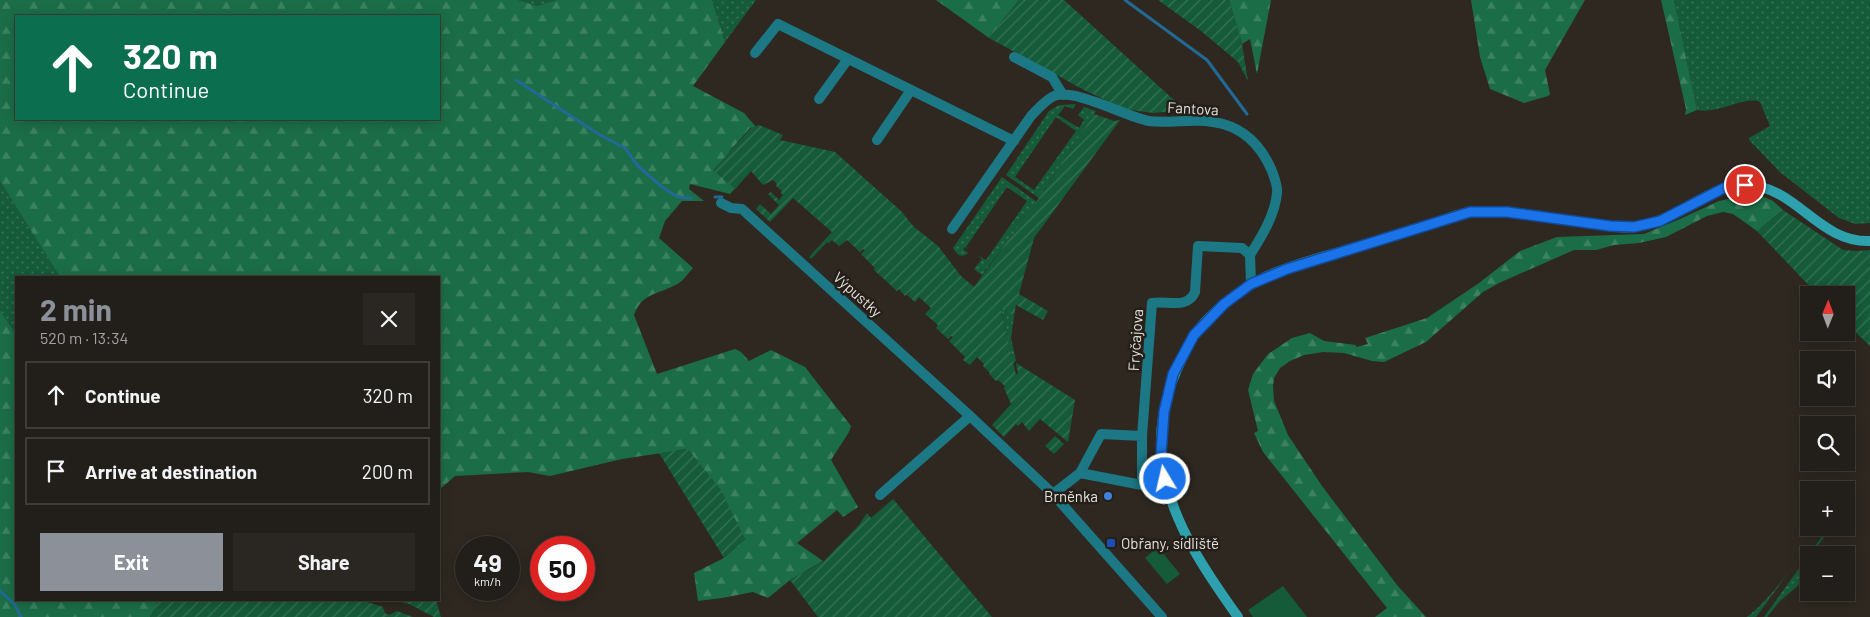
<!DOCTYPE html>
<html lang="en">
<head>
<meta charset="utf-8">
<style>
	body { margin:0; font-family:Barlow,sans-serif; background:#2a2722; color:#f1f3f6; height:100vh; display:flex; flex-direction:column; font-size:19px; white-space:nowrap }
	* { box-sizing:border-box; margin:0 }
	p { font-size:16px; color:#a2a2a2 }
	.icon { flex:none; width:28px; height:28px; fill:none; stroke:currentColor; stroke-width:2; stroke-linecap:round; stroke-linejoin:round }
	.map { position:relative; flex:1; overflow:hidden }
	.drawer { position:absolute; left:15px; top:276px; width:425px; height:325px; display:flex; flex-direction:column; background:#221e19; border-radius:0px; box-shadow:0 2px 12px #0003,0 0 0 1px #3f3c38 }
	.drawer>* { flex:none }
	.guide { position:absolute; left:15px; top:15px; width:425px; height:105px; border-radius:0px; box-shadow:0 2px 12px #0003,0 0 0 1px #3f3c38; background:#0b6e4f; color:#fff; overflow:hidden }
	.needle { width:32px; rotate:1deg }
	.tools { position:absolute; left:1800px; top:286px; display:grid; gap:10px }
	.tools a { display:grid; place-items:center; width:55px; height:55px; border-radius:0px; background:#221e19; box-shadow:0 2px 12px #0003,0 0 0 1px #3f3c38; font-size:25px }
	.speed { position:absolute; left:455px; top:536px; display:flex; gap:10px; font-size:25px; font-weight:700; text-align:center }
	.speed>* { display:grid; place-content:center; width:65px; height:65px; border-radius:50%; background:#221e19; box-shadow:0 2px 12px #0003,0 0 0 1px #3f3c38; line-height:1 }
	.speed small { font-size:12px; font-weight:400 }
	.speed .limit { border:8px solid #d22; background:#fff; color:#111 }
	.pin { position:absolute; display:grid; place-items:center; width:42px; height:42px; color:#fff; margin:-21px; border:2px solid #fff; border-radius:50%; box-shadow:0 1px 5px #0007 }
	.me { position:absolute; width:55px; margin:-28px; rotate:351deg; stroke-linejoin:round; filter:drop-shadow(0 0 4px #0008) }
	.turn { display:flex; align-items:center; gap:18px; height:105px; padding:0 25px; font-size:22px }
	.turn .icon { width:65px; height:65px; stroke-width:2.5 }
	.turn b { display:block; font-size:35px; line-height:42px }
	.round { display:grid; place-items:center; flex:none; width:52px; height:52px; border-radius:0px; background:#2a2722 }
	.head { display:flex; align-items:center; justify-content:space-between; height:85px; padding:0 25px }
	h1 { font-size:30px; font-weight:700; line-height:38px; color:#8c9099 }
	.button { display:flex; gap:10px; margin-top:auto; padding:10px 25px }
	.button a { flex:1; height:58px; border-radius:0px; background:#8c9099; color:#fff; font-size:20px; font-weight:700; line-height:58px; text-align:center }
	.button a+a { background:#2a2722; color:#f1f3f6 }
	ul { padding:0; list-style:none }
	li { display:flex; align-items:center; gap:15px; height:68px; margin:0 10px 8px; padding:0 15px; border:2px solid #3f3c38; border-radius:0px }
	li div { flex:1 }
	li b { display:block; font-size:19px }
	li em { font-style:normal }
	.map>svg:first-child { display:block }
	.grass { fill:url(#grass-dots); fill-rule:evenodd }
	.forest { fill:url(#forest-firs); fill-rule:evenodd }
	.park { fill:#155b3a }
	.garden { fill:url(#garden-furrows) }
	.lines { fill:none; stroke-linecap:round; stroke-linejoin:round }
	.stream { stroke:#226996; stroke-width:3 }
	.minor { stroke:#1c7884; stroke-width:10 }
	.secondary { stroke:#2ea1af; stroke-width:10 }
	.route-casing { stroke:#114b97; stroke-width:12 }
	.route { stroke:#1a73e8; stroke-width:9 }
	.shop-dot { fill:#3f7fe0; stroke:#241f18; stroke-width:2 }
	.transit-dot { fill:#1a4fb4; stroke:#241f18; stroke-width:2 }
	.labels { text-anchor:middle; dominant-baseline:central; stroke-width:5; stroke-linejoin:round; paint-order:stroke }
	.street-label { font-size:15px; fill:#e5e1dc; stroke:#241f18 }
	.poi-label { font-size:15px; fill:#e5e1dc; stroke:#241f18; text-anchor:end }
</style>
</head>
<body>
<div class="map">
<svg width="1870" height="617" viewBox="0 0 1870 617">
	<defs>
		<pattern id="grass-dots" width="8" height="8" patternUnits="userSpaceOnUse" patternTransform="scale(1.25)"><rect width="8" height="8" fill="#155b3a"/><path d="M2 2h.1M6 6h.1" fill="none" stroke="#377256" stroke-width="1.8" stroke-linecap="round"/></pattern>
		<pattern id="forest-firs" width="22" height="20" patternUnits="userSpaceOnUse" patternTransform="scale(1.25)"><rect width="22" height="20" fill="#1b6d47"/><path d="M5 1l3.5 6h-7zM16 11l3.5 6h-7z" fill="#3c8261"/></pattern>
		<pattern id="garden-furrows" width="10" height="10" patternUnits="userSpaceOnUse" patternTransform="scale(1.25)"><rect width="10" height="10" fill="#155b3a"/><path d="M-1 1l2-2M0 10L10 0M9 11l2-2" fill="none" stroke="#377256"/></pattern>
	</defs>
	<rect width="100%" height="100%" fill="#2e2821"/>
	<path class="grass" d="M518,0H556L537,6Z
		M712,0H756L725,42Z
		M1674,0H1870V223L1855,224L1839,218L1781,173L1749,140V138L1770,126L1760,102C1746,95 1716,115 1697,110Z
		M1076,104L1073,109L1065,106L1058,115L1079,128L1084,120L1078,115L1084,107L1096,111L1039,198L1006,175L1049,111L1059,105ZM1056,117L1076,131L1034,190L1015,177Z
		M1002,177L1037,202L982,275L974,269L982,259L977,255L986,260L1027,201L1007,187L966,247L970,250L965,247L963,249L968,253C961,259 957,254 953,248Z
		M0,181L60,277L16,278V334L0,310Z
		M1001,308L1014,316L1011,338L1016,361L1013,363Z
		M1821,528L1762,609L1756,617H1747C1777,593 1798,558 1821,528Z
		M1828,528H1831L1811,555H1809L1801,583L1780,601L1767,617H1764Z"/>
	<path class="forest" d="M0,0H518L537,6L556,0H712L725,42L693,86L744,113L756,127L750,128L729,152L756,165L730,194L690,184L689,189L704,201H682L665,221L659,238L693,268C688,273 684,280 679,283C661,294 642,292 634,315L657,374L735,349L741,352L749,361L771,350L805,367L851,426L849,432L831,460L858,507L843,517L837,510L797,543L823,561L790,580L768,598L753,592L722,598L698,601L694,573L724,558L745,539L688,449L622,459L550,476L528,472L455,476L439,490V278L60,277L0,181ZM16,16H439V119H16Z
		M936,0H1019L989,38Z
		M1229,0H1271L1257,74L1250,39L1242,44Z
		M1471,0H1585L1545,70L1550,94L1548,96L1524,103L1490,89L1480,57Z
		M1661,0H1674L1697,110L1685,115L1686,109Z
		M1755,193L1773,201L1783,210L1757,231L1733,214L1723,212L1707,216L1666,237L1639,243L1614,245L1596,250H1574L1499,283L1483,292L1426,342L1384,362L1372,361L1344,353L1323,352L1304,355L1290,361L1280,368L1274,378L1273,386L1274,401L1288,435L1322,486L1397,585L1426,617H1375L1387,608L1263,452L1254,433L1258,431L1248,390L1253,374L1268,354L1292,338L1310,333L1324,341L1356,345V347L1368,344L1365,338L1427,318L1479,283L1520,251L1557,237L1644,234L1680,219L1719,201Z
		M0,310L16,334V600H155L158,602L150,617H0Z"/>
	<path class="park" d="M1158,547L1180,574L1167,584L1145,558Z
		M1283,586L1307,617H1253L1248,610Z"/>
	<path class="garden" d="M1019,0H1064L1185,110L1153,113L1124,109L1084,90L989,38Z
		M1158,0H1229L1242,44L1248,81L1238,62L1201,31Z
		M1094,114L1114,121L1120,120L1034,238L1019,294L1048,311L1043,320L1016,305L1014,316L1001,309L1016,375L1018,373L1016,363L1075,400L1068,442L1040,419L1029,431L1022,422L1018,426L1016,424L1004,437L992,425L1011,404L1004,388L1005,386L998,380L996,381L989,374L990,373L983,366L984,364L977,357L970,365L963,360L965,357L949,341L953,337L951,336L948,339L936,328L938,325L925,314L931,308L919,297L915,302L907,295L910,292V291L905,296L899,289L897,291L874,270L875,268L861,254L865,250L863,249L860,252L847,240L839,246L832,240L829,243L827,242L811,259L809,257L832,232L793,198L770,222L756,209L760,204L771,214L779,205L768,194L771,192L779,200L783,195L781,193L782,191L776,186L777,184L773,180L763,185L751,171L735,189L713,170L751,128L759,125L783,135L780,140L835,152L901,211L914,227L938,246L961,276L974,287L1039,198Z
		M1783,210L1843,250L1857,251L1870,250V346L1846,323V295H1818L1757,231Z
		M1055,436L1064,444L1054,454L1045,446Z
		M688,449L721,490L745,539L724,558L659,453Z
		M893,499L992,617H818L790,580L824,561L859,525L867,513L871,518Z
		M155,600H361L383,607L385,613L389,615L397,611L413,617H150L157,602Z
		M393,600H436L441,617H434L409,604Z"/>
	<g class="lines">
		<path class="stream" d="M1125,0L1207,60L1247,114
			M516,80L600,135L625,148L638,166L662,187L676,196L684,198H691
			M715,197H722
			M0,591L15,605L21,617"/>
		<path class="minor" d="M755,53L778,24L1014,141
			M1014,57L1052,77L1063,95
			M819,99L848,59
			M877,140L911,90
			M721,203L731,208L742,209L970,416L1053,494L1162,617
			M952,229L1031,116C1038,109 1045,100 1054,96C1075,88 1124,116 1149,121C1170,124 1192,118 1213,122C1242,126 1261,145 1272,171C1274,177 1278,186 1277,193C1275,215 1262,236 1250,255
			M1080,473L1101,434L1142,436
			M1142,485V436L1152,303C1167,300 1187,310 1195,292L1198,246L1242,248L1250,255L1251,284
			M1053,494L1080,473L1142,485L1165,479
			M880,495L970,416"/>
		<path class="secondary" d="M1238,617C1208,575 1177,530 1165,479C1155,436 1164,391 1185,353C1188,347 1190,340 1195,334C1209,315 1229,299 1249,286C1276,268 1321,258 1352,248C1381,240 1409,231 1437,222C1448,218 1461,213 1472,212C1510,209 1549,218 1587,223C1602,225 1618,229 1634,227C1674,224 1707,185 1745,185C1796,185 1818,243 1870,241"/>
	</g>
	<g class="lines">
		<defs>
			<path id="route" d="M1165,479L1161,454L1164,412L1173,374L1194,335L1224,304L1251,284L1287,269L1470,212H1507L1610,226L1634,227L1660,221L1726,187L1745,185"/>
		</defs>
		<use href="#route" class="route-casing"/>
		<use href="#route" class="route"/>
	</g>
	<circle class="shop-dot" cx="1108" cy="496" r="5"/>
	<rect class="transit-dot" x="1106" y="538" width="10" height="10" rx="2.5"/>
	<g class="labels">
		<g class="street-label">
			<text transform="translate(1193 108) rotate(3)">Fantova</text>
			<text transform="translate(858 294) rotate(42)">Výpustky</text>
			<text transform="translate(1135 340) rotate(-86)">Fryčajova</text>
		</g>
		<g class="poi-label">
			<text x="1098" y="496">Brněnka</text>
			<text x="1121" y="543" text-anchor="start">Obřany, sídliště</text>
		</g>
	</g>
</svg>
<div class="tools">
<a><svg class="needle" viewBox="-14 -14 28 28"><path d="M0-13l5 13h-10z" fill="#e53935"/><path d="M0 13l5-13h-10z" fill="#a2a2a2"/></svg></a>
<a><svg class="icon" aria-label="sound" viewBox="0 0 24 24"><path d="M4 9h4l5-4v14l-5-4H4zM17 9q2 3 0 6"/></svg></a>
<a><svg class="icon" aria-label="search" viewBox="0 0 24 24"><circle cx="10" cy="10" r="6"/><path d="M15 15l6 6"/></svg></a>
<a>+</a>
<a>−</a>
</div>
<div class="speed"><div>49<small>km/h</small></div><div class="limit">50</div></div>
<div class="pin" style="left:1745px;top:185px;background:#d93025"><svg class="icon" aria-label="arrive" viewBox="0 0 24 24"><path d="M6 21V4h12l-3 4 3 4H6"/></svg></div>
<svg class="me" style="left:1165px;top:479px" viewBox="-20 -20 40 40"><circle r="17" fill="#1a73e8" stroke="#fff" stroke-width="3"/><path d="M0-11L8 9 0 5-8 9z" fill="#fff"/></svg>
<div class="guide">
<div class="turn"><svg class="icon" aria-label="ahead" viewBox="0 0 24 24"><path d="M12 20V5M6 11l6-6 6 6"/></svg><div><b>320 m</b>Continue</div></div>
</div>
<section class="drawer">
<div class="head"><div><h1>2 min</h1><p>520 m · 13:34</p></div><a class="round"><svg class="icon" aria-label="close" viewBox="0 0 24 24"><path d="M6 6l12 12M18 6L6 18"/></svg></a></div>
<ul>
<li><svg class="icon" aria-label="ahead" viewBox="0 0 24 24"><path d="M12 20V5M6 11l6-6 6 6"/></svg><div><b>Continue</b></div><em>320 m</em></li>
<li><svg class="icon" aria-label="arrive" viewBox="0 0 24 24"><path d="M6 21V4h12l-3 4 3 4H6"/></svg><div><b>Arrive at destination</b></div><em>200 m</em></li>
</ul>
<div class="button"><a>Exit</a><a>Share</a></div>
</section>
</div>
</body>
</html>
